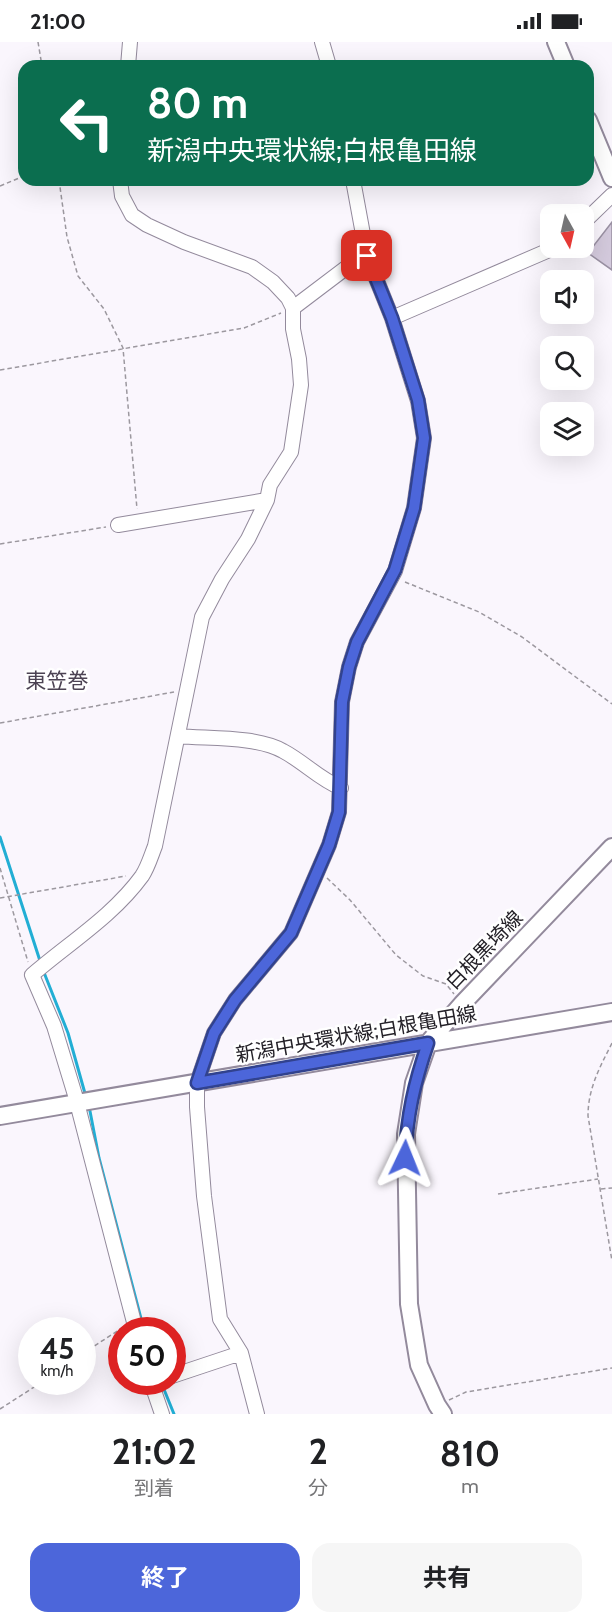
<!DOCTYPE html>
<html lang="ja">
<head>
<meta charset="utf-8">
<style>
	body { margin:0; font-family:Cabin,"Noto Sans JP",sans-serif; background:#f6f6f6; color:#202124; height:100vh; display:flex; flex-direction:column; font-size:22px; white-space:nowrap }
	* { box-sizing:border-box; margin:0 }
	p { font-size:20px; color:#757577 }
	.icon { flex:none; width:33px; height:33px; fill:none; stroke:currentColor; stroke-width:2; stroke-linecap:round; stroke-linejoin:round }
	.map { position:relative; height:1372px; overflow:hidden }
	.side { display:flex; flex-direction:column; background:#fff; flex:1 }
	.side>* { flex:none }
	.guide { position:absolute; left:18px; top:18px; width:576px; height:126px; border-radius:18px; box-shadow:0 6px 24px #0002; background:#0b6e4f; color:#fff; overflow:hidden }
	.needle { width:39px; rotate:172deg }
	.buttons { position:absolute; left:540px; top:162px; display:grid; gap:12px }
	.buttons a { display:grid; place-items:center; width:54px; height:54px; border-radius:12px; background:#fff; box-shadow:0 6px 24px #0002; font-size:30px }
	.speed { position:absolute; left:18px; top:1275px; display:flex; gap:12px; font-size:30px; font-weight:700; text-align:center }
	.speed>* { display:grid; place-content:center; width:78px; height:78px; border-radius:50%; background:#fff; box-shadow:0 6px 24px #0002; line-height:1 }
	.speed small { font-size:15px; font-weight:400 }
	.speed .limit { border:9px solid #d22; background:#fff; color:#111 }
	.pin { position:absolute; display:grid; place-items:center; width:51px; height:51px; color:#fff; margin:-26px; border-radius:12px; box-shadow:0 3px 9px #0006 }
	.me { position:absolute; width:66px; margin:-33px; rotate:2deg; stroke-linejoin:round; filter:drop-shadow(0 0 4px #0008) }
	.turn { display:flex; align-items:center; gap:21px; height:126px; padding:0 30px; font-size:27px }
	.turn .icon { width:78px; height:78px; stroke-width:2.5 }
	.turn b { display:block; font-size:42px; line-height:51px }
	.eta { display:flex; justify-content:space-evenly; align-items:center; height:102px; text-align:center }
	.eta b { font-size:36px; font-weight:700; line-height:42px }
	.primary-button { display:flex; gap:12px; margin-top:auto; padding:12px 30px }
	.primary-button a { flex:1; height:69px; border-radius:18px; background:#4c66da; color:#fff; font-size:24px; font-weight:700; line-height:69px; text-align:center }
	.primary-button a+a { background:#f6f6f6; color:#202124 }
	.status { display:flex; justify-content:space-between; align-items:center; height:42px; padding:0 30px; background:#fff; direction:ltr }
	.status svg { height:16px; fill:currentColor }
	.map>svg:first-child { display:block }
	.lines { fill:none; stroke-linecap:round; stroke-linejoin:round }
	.stream { stroke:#22aed4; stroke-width:3 }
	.building { fill:#d4cadd; stroke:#9a91a3; stroke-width:1.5 }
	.minor-casing { stroke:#938a9c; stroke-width:16 }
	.major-casing { stroke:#938a9c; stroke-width:20 }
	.path { stroke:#9c989f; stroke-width:1.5; stroke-dasharray:4.5 3; stroke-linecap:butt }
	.minor { stroke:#fff; stroke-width:14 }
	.major { stroke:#fff; stroke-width:16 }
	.route-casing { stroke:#31428e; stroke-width:15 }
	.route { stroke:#4c66da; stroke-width:10 }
	.labels { text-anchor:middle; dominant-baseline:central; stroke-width:5; stroke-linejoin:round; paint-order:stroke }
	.street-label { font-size:20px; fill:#242128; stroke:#fff }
	.neighbourhood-label { font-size:21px; fill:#4c4353; stroke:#fff }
</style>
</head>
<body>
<div class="status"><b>21:00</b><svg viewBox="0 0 49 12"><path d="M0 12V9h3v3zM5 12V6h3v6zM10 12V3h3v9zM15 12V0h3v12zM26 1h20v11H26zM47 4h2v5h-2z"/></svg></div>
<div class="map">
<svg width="612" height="1372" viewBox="0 0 612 1372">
	<rect width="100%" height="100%" fill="#faf6fd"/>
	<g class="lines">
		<path class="stream" d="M0,795L41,922
			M43,928L68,991L86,1055
			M89,1064L99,1116L144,1288
			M161,1340L174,1372"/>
	</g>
	<path class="building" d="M612,180V228L588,211Z"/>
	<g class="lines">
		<defs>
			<path id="minor" d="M322,0L329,24
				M128,24L130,0
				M120,138L122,154L132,173L147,183L184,200L252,225L273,240L288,256L293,266V287L299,317L301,343L291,410L270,443L267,458L248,497L222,537L202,575L155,804C151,814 148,825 142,834C113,874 69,901 32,933L54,984L75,1053L136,1288
				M584,180L612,153
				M293,266L359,216L367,214
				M392,276L554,206
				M118,483L267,458
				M178,694C209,697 256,694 283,709C304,720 319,737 341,746
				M172,1334L241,1311
				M151,1340L162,1372
				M257,1372L241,1311L220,1277L204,1154L197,1065V1041L214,991L235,958L291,891L329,803L339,770L342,660L349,625L357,600L395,529L414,466L424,396L418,359L392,276L367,214L353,138"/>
			<path id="major" d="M556,0L566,24
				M588,78L612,136
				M0,1074L612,970
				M443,1372L437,1363L419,1323L409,1262L406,1092L414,1041L428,1001L462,962L612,805"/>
		</defs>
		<use href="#minor" class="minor-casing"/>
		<use href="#major" class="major-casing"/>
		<path class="path" d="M38,0L42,24
			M59,138L67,195L78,234L104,267L123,306L137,467
			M0,144L24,134
			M0,328L244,286L281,271
			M0,502L106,485
			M405,540L479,570L522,595L612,662
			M0,681L174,650
			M0,826L28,920
			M327,836L350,858L396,913L423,934L446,942L454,952
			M0,856L126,834
			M612,1001C600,1025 588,1046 588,1074L612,1219
			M601,1147L612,1146
			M498,1152L598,1137
			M82,1312L122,1286
			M449,1358L466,1350L612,1326
			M0,1367L42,1340"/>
		<use href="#minor" class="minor"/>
		<use href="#major" class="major"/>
	</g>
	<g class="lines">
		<defs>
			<path id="route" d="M367,214L392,276L418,358L424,396L414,466L395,528L357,600L349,625L342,660L339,770L329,803L291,891L235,958L214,991L197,1041L428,1001C414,1042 407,1073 405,1116"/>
		</defs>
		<use href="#route" class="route-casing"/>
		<use href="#route" class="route"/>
	</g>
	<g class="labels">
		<g class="street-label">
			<text transform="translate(484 908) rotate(-46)">白根黒埼線</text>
			<text transform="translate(356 992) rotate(-10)">新潟中央環状線;白根亀田線</text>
		</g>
		<g class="neighbourhood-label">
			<text x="57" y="638">東笠巻</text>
		</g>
	</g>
</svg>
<div class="buttons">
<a><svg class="needle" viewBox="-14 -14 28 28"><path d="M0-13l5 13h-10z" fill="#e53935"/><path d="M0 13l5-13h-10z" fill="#757577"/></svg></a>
<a><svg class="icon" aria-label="sound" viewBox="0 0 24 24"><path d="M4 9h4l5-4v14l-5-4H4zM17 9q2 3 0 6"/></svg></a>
<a><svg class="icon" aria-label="search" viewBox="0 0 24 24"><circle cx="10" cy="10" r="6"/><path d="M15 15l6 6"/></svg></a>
<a><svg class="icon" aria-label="layers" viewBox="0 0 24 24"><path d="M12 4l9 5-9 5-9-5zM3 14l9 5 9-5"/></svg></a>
</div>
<div class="speed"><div>45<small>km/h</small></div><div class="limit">50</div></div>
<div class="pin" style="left:367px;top:214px;background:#d93025"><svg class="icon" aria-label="arrive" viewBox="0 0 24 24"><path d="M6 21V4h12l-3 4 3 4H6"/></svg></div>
<svg class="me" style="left:405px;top:1116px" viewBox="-20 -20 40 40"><path d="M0-17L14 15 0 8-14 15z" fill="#4c66da" stroke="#fff" stroke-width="4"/></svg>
<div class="guide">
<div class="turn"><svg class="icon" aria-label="left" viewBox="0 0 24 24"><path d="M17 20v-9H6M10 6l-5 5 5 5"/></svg><div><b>80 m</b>新潟中央環状線;白根亀田線</div></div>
</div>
</div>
<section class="side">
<div class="eta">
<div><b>21:02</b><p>到着</p></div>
<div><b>2</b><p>分</p></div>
<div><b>810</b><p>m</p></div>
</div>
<div class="primary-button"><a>終了</a><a>共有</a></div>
</section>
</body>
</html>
